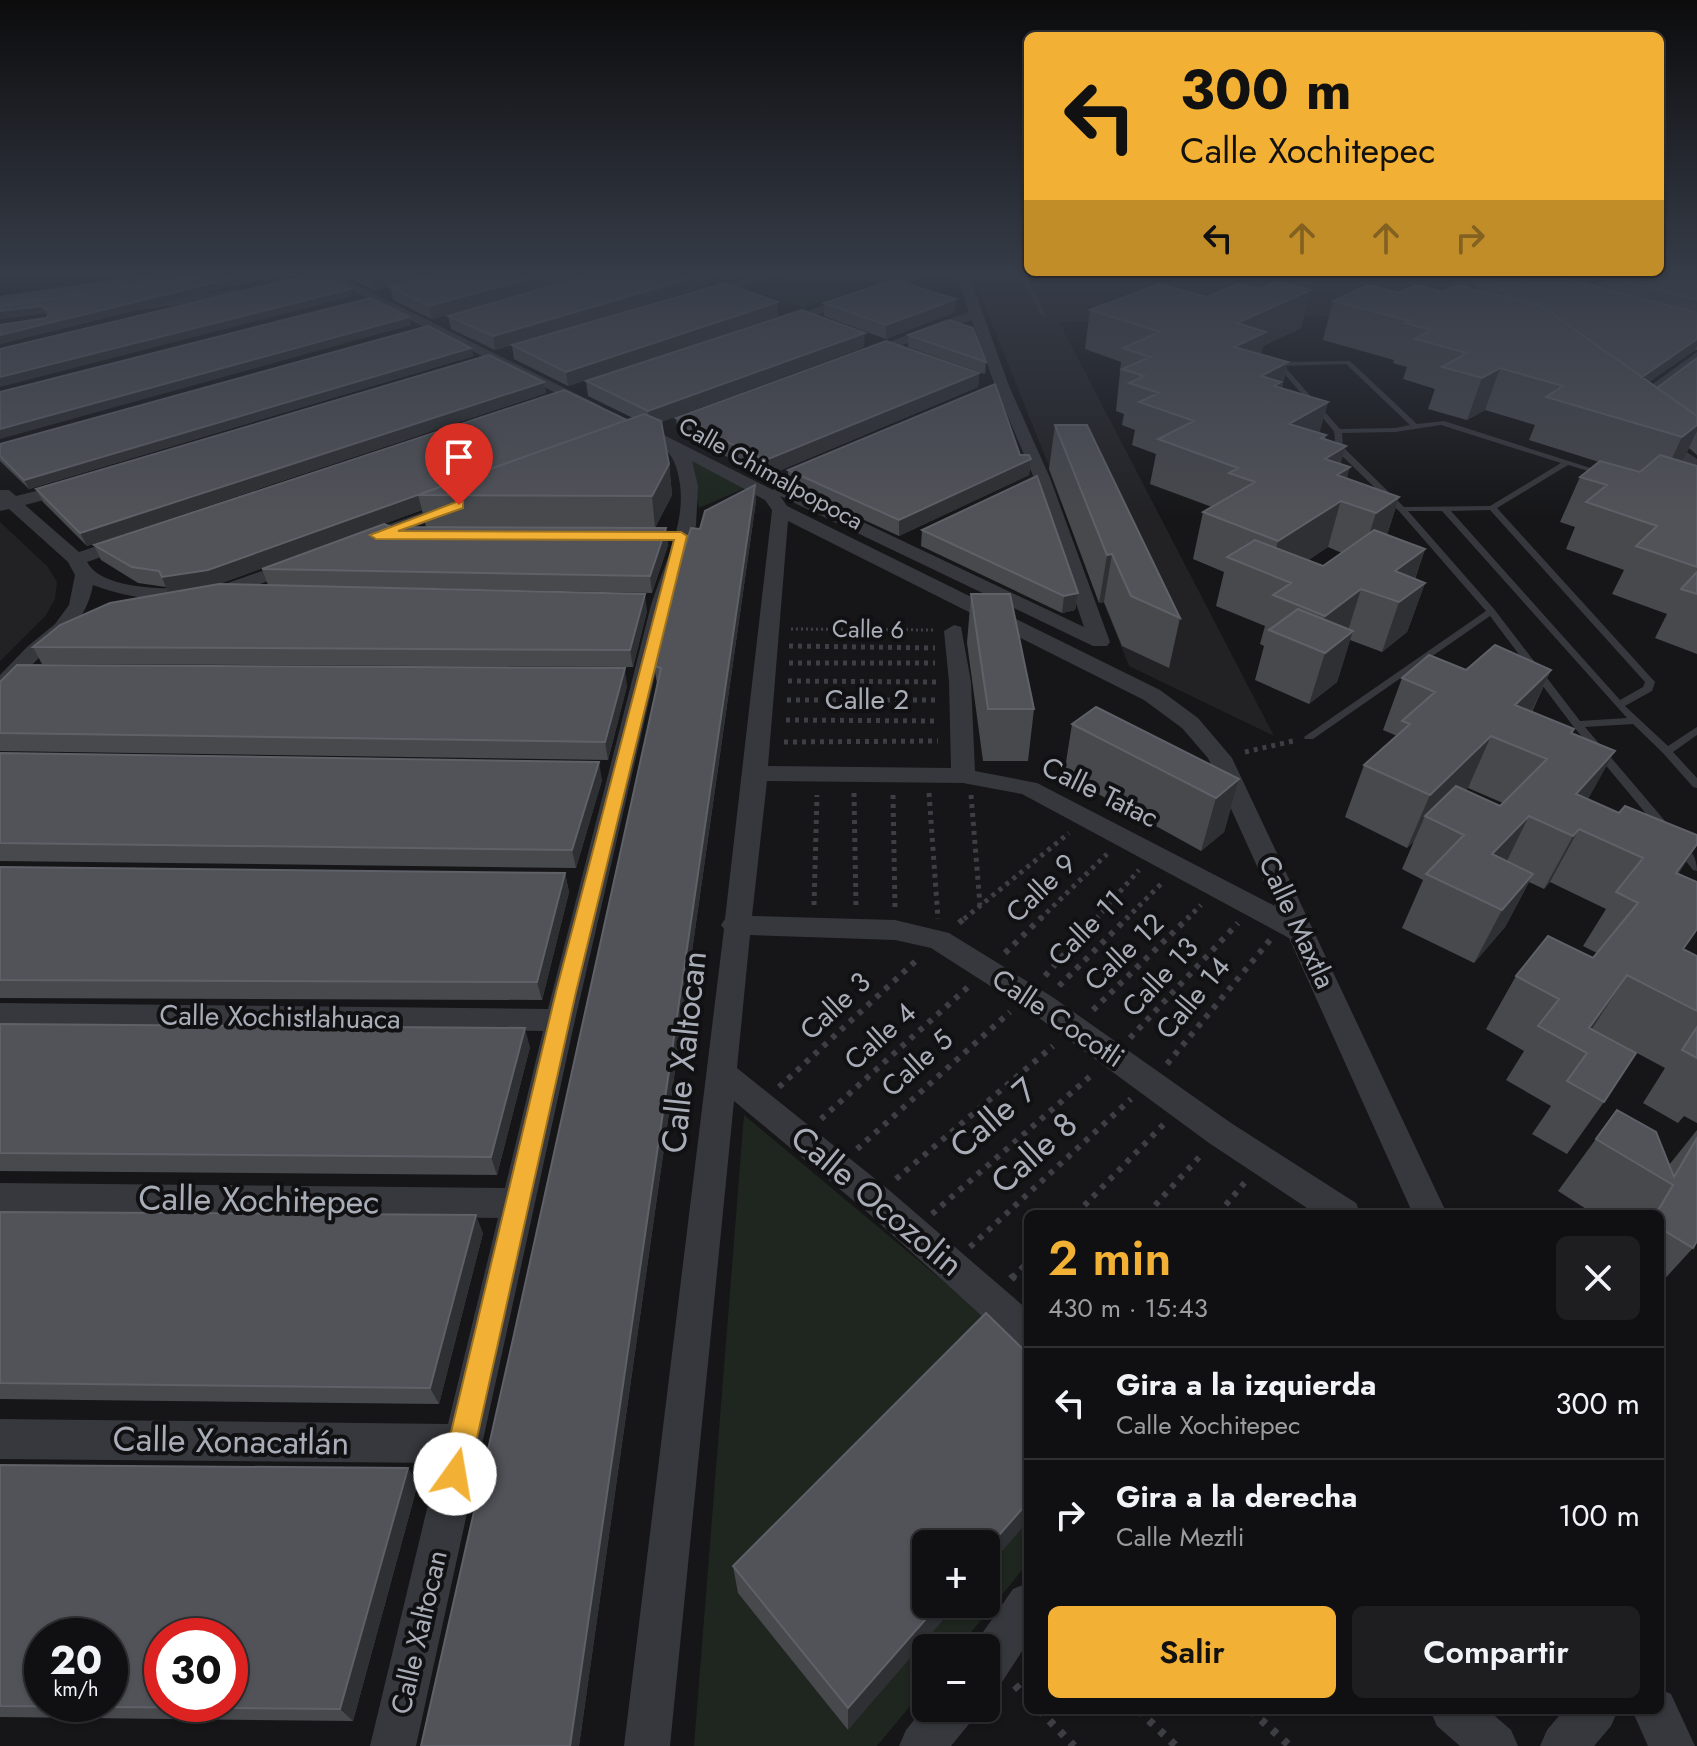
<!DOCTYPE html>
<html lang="es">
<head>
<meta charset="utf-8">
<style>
	body { margin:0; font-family:Jost,sans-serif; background:#1e1e20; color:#f1f3f6; height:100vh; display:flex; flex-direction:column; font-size:30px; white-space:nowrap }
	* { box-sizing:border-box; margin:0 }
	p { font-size:26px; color:#9c9d9f }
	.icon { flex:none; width:44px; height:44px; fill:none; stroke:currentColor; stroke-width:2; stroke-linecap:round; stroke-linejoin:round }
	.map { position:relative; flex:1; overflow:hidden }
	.sheet { position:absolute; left:1024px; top:1210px; width:640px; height:504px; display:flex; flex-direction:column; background:#101012; border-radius:12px; box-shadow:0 2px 6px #0004,0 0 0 2px #303032 }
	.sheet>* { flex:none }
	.top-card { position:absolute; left:1024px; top:32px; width:640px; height:244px; border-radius:12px; box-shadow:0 2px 6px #0004,0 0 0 2px #303032; background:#f2b134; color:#111; overflow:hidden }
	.fabs { position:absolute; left:912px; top:1530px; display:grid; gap:16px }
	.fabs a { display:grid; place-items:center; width:88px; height:88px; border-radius:12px; background:#101012; box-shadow:0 2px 6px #0004,0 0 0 2px #303032; font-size:40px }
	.speed { position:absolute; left:24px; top:1618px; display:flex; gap:16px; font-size:40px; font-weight:700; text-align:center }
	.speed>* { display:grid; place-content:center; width:104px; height:104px; border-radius:50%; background:#101012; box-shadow:0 2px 6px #0004,0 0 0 2px #303032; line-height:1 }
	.speed small { font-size:20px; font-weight:400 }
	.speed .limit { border:12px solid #d22; background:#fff; color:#111 }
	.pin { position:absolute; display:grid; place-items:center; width:68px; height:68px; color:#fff; margin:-82px -34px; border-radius:50% 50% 50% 0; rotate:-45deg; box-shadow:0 0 8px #0007 }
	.pin .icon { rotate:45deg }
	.me { position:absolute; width:88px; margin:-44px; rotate:13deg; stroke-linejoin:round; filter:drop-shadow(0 0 6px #0008) }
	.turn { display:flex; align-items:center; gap:28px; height:168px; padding:0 24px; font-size:36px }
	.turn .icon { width:104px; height:104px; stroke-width:2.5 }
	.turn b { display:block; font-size:56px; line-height:68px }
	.lanes { display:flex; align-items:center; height:76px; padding:0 24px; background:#0003; justify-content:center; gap:40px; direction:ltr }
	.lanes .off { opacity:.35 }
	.round { display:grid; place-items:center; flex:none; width:84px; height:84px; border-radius:12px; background:#1e1e20 }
	.headline { display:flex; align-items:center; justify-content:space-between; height:136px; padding:0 24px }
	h1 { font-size:48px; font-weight:600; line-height:60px; color:#f2b134 }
	.primary-button { display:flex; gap:16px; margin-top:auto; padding:16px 24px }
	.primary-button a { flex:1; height:92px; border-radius:12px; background:#f2b134; color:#111; font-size:32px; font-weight:600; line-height:92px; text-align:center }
	.primary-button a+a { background:#1e1e20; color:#f1f3f6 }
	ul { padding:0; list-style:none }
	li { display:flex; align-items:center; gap:24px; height:112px; padding:0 24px; border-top:2px solid #303032 }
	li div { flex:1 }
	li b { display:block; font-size:30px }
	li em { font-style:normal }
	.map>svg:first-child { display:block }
	.built { fill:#222225 }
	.green { fill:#1e261f; fill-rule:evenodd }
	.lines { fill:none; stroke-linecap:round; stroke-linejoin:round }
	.path-far3 { stroke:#3d3f44; stroke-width:3; stroke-dasharray:2 3; stroke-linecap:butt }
	.path-far2 { stroke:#3d3f44; stroke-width:5; stroke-dasharray:4 5; stroke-linecap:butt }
	.path-far1 { stroke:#3d3f44; stroke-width:6; stroke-dasharray:5 7; stroke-linecap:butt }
	.path { stroke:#3d3f44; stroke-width:8; stroke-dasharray:6 9; stroke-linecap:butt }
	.service { fill:#37383d; fill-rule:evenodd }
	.minor { fill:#37383d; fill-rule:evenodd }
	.primary { fill:#53555c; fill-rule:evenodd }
	.wall { fill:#47494d; fill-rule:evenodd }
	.shaded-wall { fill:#2f3033 }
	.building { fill:#525359; stroke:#5f6168; stroke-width:2; fill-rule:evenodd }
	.route { fill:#f2b134; stroke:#9d7322; stroke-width:2 }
	.labels { text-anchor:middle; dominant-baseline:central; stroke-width:8; stroke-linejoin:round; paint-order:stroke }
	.far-street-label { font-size:24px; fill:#a8adb8; stroke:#111113 }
	.street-label { font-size:28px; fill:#a8adb8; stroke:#111113 }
	.near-street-label { font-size:34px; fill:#a8adb8; stroke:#111113 }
</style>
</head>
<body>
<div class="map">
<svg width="1697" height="1746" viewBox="0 0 1697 1746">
	<rect width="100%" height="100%" fill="#161618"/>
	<path class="built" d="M977,272H1432L1485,313L1059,322L1274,736L1129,666L972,274Z
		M0,522L47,566L57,582L55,599L46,615L0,661Z"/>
	<path class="green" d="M799,272H909L802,308L748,288Z
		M685,457L745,488L699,508Z
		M744,1115L1028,1352V1563L958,1648H926V1687L877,1746H694ZM926,1544H986V1604H926Z"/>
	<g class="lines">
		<path class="path-far3" d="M791,629L933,630"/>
		<path class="path-far2" d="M789,646L935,648
			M789,663H935
			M788,681L938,682
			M787,700H937
			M786,720L939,721
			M784,742L938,741
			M1245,752L1293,741
			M854,793L856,907
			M929,793L938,919
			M893,795L895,909
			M971,795L980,905
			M814,905L817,795
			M964,919L1069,833
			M1040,919L1107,854
			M1096,919L1139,870
			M1126,919L1162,883
			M1187,919L1201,905"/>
		<path class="path-far1" d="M959,923L966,917
			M1005,953L1042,917
			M1045,976L1097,917
			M1059,986L1128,917
			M1093,1010L1189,917
			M1130,1038L1238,923
			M1167,1064L1270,940
			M779,1087L919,958
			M821,1119L968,987
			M857,1149L1010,1012
			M896,1179L1053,1046
			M932,1214L1094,1073
			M1076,1214L1165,1123
			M1147,1214L1203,1153
			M1218,1214L1246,1181
			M970,1247L1131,1099
			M1012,1278L1028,1262"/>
		<path class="path" d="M1011,1279L1014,1276
			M1015,1685L1028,1699
			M1039,1710L1074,1746
			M1138,1710L1176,1746
			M1250,1710L1290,1746"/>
		<path class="service" d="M1018,272H1024L1046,316L1041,315Z
			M1350,361L1417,424L1444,421L1606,473L1602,475L1568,465L1497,508L1655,682L1652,691L1625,706L1668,746L1697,727V735L1673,752L1697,778V788L1693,787L1663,753L1633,724L1585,727L1671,828L1673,831L1671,834H1663L1573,726L1490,616L1313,739H1305L1304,737L1486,611L1399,511L1336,450L1334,431L1276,364L1279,362ZM1346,364L1410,425L1395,428L1340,429L1284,366ZM1441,425L1561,463L1490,506L1404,507L1343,447L1342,433L1395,432ZM1490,510L1645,682L1643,687L1620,700L1451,511ZM1408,511H1442L1627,718L1580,721L1494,609Z
			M1679,841C1691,846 1697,859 1697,871L1693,870L1673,845Z"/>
		<path class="minor" d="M314,272H330L601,406L598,409H588Z
			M765,272H785L707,299L697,296Z
			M919,272H938L782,327L770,324Z
			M956,272H968L1009,386L1050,478L1110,642L1107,646H1093L780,496L787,506L1160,690L1198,718L1232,758L1447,1214H1413L1289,938L1022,794L963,783L767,781L752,916L895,920L949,933L1051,996L1231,1123L1356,1203L1361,1214H1316L1209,1143L1031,1012L931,948L895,940L750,935L737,1068L889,1190L1028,1310V1352L1015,1346L866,1211L734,1101L670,1746H624L724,929L721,925L725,919L772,510L765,500L692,461L698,486L696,525L672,602L575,1020L416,1746H370L438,1463L0,1459V1419L448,1424L498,1218L0,1213V1183L505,1188L543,1031L0,1025V1003L548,1009C582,877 616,745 649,613C660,571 686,528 680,484C675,447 660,445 630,430V424H642L773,490L781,485L787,486L1084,627L1034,478L995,386L972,320L864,359L852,356L969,312ZM788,521L1144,700L1182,728L1208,758L1275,906L1037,783L975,771L971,682L961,627L954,625L944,631L949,682L951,768L768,766Z
			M1440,272H1454L1499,309L1488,312Z
			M1612,272H1627L1592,296H1584V290Z
			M240,289L244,290V296L138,310L132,306L138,302Z
			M1697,352V363L1635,410H1625V404Z
			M1657,432L1697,459V472L1651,440V434Z
			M72,482L78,483L81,487L78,491L25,505L79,552L124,537H136L139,541L136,545L87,562C102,590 165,589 194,588L202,592L290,561H304L306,565L304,569L210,601C197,598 183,601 167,600C142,599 117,594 93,585C86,621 67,632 42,655C30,666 19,680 8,693L0,695V675L27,647L55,624L69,605L75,575L68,562L9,509L0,511V490H9L16,496Z
			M455,501L464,506L461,510L374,542L368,543L359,538L362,534Z
			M1028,1583V1642L1002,1682L986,1688V1648H972L1013,1589Z
			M1660,1689L1671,1694L1695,1746H1648L1632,1710H1660Z
			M926,1705V1708H976L969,1724L951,1746H899L906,1730Z
			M1430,1710H1488L1511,1730L1518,1746H1460L1437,1726Z
			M1564,1710H1618L1611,1726L1594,1746H1540L1547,1730Z"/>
		<path class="primary" d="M166,272H217L208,278L0,308V296Z"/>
	</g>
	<path class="wall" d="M231,272H290L0,344L46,318L48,315L45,313L0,319V306Z
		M339,272H701L706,286L519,343L778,316L568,386L514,359L512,345L495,350L451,329L448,316L573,280L432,319L393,300L390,287L406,283L375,291Z
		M708,272H754L728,280Z
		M1457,272H1606L1586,285L1606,290L1610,278L1697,272V350H1695L1649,382L1657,388L1697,358V455L1689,448L1682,461L1697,466V654L1655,638L1667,614L1612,594L1624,570L1566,549L1575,527L1560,522L1580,477L1599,462L1529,440L1535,425L1485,410L1467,420L1428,409L1435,389L1403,379L1407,367L1393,363L1394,360L1323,340L1333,301L1399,293L1482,292Z
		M1207,297L1301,328L1263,346L1261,354L1288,362L1282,388L1328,402L1319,433L1326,435L1325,439L1346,446L1340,464L1347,479L1399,497L1387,535L1425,549L1415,579L1425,583L1407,632L1382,652L1350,640L1337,682L1309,704L1255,680L1264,646L1260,644L1265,626L1216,606L1224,572L1193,559L1203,512L1212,507L1150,484L1156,454L1132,445L1135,430L1122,425L1124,414L1116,411L1121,362L1085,349L1090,310ZM1328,547L1342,553L1323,566L1308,560Z
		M824,303L955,312L886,339L824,316Z
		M908,335L986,362L985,374L908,347Z
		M864,347L661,422L669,464L672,495L655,528H666L668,545L652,593L268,585L262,569L391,527H426L422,510L219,584L647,611L633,667L42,664L33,647L168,593L166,587L138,583L101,560L94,545L633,418L588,396L586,381Z
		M471,348L473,356L29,489L0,461V444Z
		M979,373L978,387L767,476L678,433L676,418Z
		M544,382L546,393L87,546L43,502L36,489Z
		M1055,425L1180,618L1169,668L1122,646L1104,602L1099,603L1049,469Z
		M1031,459L1029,475L899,536L788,485V470Z
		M755,485L756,501L579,1746H421L513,1339L657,684L654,666L700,529Z
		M922,530L1078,593L1075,610L1062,613L921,546Z
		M971,594L1034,709L1028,761H983L967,643Z
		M1466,670H1551L1532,712L1572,734L1588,800L1697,845L1678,874L1683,949L1697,1011V1123L1684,1116L1678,1123L1643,1103L1665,1068L1592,1029L1604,1102L1567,1154L1532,1134L1551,1106L1506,1080L1524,1051L1486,1029L1516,976L1593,958L1597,953L1583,946L1606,909L1550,882L1544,889L1529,882L1505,927L1474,963L1402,928L1423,880L1402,869L1414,841L1407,848L1345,817L1364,765L1397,736L1383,730L1402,678ZM1468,788L1503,803L1500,806L1465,790Z
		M0,682L627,686L608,760L0,751Z
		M1072,724L1239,779L1224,832L1201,851L1064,775Z
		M0,753L602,780L576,868L0,861Z
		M0,867L565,873L569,892L542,1000L0,998Z
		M0,1024L530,1047L497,1175L0,1171Z
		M1617,1110L1669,1165L1697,1130V1241L1693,1248L1660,1284V1214H1594L1558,1191Z
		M0,1212L483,1233L439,1404L0,1399Z
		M986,1313L848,1730L738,1593L733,1566Z
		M0,1465L418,1483L353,1721L0,1717Z"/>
	<path class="shaded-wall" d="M258,272H290L0,344V335Z
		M395,272H446L375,291L372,278Z
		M553,272H600L432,319L429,306Z
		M728,272H754L728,280Z
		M1591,272H1606L1584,286Z
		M705,274L706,286L495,350L493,336Z
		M351,289L353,296L0,387V377Z
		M1311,290L1301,328L1263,346L1257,372L1226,387L1237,323Z
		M956,299L955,312L886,339V325Z
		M778,302V316L568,386L566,372Z
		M42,306L45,313L0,319V311Z
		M409,317L411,325L0,439V429Z
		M865,333L864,347L650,426L648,411Z
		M1697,339V346L1695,350L1625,399L1631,385Z
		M471,348L473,356L29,489L24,480Z
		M1288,362L1278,404L1261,376Z
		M1500,368L1485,410L1467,420L1482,378Z
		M979,373L978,387L767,476L766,460Z
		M544,382L546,393L87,546L80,533Z
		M1328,402L1316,445L1289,424Z
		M1697,425V431L1681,464L1661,481L1682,437Z
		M1346,446L1337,475L1350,467L1328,547L1281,579L1269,574L1278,541L1325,459Z
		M1031,459L1029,475L899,536V520Z
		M669,464L672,495L655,528L652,496Z
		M755,485L756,501L579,1746H570Z
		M418,495L422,510L214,586L168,593L162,577Z
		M1399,497L1384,544L1361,560L1376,513Z
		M666,528L668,545L652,593L650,576Z
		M1425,549L1409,595L1425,583L1407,632L1382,652L1399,602L1395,571Z
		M1112,554L1104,602L1099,603L1107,555Z
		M1361,589L1346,637L1353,631L1337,682L1309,704L1325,653L1315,649L1325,616Z
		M1078,593L1075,610L1062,613L1064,596Z
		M645,594L647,611L633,667L630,650Z
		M625,668L627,686L608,760L605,742Z
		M1551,670L1527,721L1515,705Z
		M1491,736L1468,788L1434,821L1425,816L1414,841L1407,848L1430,795Z
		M1615,751L1586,803L1576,794Z
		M599,762L602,780L576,868L572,850Z
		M1239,779L1224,832L1201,851L1216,798Z
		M1529,816L1503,869L1492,854Z
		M1579,829L1550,882L1544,889L1573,836Z
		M1697,845L1668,890L1676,873Z
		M565,873L569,892L542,1000L537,982Z
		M1533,874L1505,927L1474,963L1502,910Z
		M1627,975L1592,1029L1578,1048L1589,1028Z
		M525,1028L530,1047L497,1175L491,1157Z
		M476,1215L483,1233L439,1404L430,1388Z
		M408,1468L418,1483L353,1721L340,1709Z
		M1028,1502V1521L986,1570V1550Z
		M939,1604H957L848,1730V1708Z"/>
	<path class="building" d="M231,272H258L0,335V325L46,318L51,312L42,306L0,311V306Z
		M360,272H395L372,278Z
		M444,272H553L429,306L390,287Z
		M599,272H701L705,274L493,336L448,316Z
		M1477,272H1539L1697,313V339L1642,377L1541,306L1514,299Z
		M1619,272H1697V300L1610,278Z
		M318,273L351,289L0,377V349Z
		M893,280L956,299L886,325L824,303Z
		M1278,281L1311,290L1237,323L1266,332L1234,347L1288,362L1261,376L1281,382L1274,386L1328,402L1289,424L1326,435L1321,438L1346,446L1325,459L1350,467L1337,475L1399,497L1376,513L1341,501L1278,541L1203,512L1255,482L1229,473L1238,468L1158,439L1194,421L1139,402L1159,393L1129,383L1144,376L1122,369L1150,357L1123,348L1160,332L1090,310L1159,284L1207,297L1238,284L1260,289Z
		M725,283L778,302L566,372L512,345Z
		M1368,285L1399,293L1416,285L1443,292L1456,285L1541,306L1697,416V425L1682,437L1546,397L1563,386L1500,368L1482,378L1442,367L1467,353L1415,339L1431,330L1405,323L1409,321L1333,301Z
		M370,298L409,317L0,429V392Z
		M802,310L865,333L648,411L586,381Z
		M949,320L973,328L986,362L908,335Z
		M428,326L471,348L24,480L0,456V444Z
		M886,341L979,373L766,460L676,418Z
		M489,355L544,382L80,533L36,489Z
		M1697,358V416L1657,388Z
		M995,384L1020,455H1029L1031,459L899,520L788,470Z
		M564,390L627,420L208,570L162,577L159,571L132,567L94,545Z
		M644,414L661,421L669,464L652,496L418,495Z
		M1055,425H1087L1180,618L1131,596L1112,554L1107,555Z
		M1660,455L1697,466V567L1636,546L1657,526L1586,502L1607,485L1580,477L1600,461L1640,472Z
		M1037,476L1078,593L1064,596L922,530Z
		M755,485L570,1746H421L513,1339L661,668L654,666L673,586L691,528L700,529L705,511Z
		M384,524L391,527L666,528L650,576L262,569Z
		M1374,530L1425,549L1395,571L1425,583L1399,602L1361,589L1325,616L1273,595L1291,583L1227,557L1255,540L1323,566Z
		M1697,572V594L1681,589Z
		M219,584L645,594L630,650L33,647L60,625L110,603Z
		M971,594H1010L1034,709H988Z
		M1298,609L1353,631L1325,653L1269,630Z
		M1495,645L1551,670L1515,705L1574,729L1571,733L1615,751L1576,794L1619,813L1625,806L1697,835V844L1676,873L1697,882V929L1683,949L1697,956V1011L1627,975L1589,1028L1636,1053L1604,1102L1567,1081L1587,1053L1538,1026L1559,999L1516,976L1548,936L1593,958L1638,903L1616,892L1643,858L1579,829L1573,836L1529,816L1492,854L1533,874L1502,910L1426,874L1464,835L1425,816L1456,786L1500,806L1547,759L1491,736L1430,795L1364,765L1410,724L1402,721L1435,692L1402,678L1429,655L1466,670Z
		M17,665L625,668L605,742L0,733V682Z
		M1096,707L1239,779L1216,798L1072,724Z
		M0,753L599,762L572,850L0,843Z
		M0,867L565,873L537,982L0,980Z
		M0,1024L525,1028L491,1157L0,1153Z
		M1697,1027V1058L1682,1050Z
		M1617,1110L1656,1132L1674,1177L1697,1138V1241L1693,1248L1660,1228V1214H1656L1673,1185L1596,1139Z
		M0,1212L476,1215L430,1388L0,1383Z
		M986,1313L1028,1354V1502L986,1550V1544H926V1604H939L848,1708L733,1566Z
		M0,1465L408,1468L340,1709L0,1706ZM42,1636H110V1704H42ZM162,1636H230V1704H162Z"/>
	<linearGradient id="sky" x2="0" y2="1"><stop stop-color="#0c0c0d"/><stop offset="0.53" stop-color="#363c48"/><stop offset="1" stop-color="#363c48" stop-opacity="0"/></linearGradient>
	<rect width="1697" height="517" fill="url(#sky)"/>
	<path class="route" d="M459,501L463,502V508L398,531L681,532L687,536L576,992L469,1474L464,1484L455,1488L445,1484L441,1474L556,992L674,540L376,539L370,535Z"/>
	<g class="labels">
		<g class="far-street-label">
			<text transform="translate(771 473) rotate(29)">Calle Chimalpopoca</text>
			<text transform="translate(868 629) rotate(1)">Calle 6</text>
		</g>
		<g class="street-label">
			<text x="867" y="699">Calle 2</text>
			<text transform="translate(1100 792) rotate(26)">Calle Tatac</text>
			<text transform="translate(1041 888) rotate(-44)">Calle 9</text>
			<text transform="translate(1297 922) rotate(65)">Calle Maxtla</text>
			<text transform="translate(1086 928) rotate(-45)">Calle 11</text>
			<text transform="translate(1124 952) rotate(-44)">Calle 12</text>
			<text transform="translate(1160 977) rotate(-47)">Calle 13</text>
			<text transform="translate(1193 998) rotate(-50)">Calle 14</text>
			<text transform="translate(835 1006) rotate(-43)">Calle 3</text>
			<text transform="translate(280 1017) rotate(1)">Calle Xochistlahuaca</text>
			<text transform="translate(1058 1018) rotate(34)">Calle Cocotli</text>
			<text transform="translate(880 1036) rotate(-42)">Calle 4</text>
			<text transform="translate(917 1063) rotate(-42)">Calle 5</text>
			<text transform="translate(419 1632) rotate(-77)">Calle Xaltocan</text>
		</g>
		<g class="near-street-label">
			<text transform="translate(684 1052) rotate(-84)">Calle Xaltocan</text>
			<text transform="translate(993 1118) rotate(-41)">Calle 7</text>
			<text transform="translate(1034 1153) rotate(-42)">Calle 8</text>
			<text transform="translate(259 1200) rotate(1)">Calle Xochitepec</text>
			<text transform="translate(877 1201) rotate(40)">Calle Ocozolin</text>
			<text transform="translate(231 1441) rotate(1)">Calle Xonacatlán</text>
		</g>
	</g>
</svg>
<div class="fabs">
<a>+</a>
<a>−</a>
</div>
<div class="speed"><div>20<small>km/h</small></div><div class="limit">30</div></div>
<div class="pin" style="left:459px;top:505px;background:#d93025"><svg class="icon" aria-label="arrive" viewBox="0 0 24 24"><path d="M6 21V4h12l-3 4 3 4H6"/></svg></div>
<svg class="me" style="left:455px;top:1474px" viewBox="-20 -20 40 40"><circle r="19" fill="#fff"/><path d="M0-13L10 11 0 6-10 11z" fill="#f2b134"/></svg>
<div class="top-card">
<div class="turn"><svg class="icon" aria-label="left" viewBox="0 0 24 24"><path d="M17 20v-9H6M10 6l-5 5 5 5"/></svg><div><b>300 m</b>Calle Xochitepec</div></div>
<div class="lanes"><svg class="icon" aria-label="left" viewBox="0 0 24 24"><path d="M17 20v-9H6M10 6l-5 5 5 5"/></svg><svg class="icon off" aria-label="ahead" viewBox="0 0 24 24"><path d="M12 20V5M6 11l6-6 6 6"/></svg><svg class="icon off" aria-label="ahead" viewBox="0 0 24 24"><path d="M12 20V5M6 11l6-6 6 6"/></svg><svg class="icon off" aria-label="right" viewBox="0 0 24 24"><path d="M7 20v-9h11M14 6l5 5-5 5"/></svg></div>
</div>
<section class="sheet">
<div class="headline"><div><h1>2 min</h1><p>430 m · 15:43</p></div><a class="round"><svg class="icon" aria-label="close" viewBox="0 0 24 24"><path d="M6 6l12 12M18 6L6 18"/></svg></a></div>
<ul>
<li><svg class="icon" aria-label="left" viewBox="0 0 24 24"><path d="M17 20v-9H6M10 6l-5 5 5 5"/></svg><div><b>Gira a la izquierda</b><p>Calle Xochitepec</p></div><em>300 m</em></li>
<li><svg class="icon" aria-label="right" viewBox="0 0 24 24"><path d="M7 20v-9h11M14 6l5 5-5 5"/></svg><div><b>Gira a la derecha</b><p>Calle Meztli</p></div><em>100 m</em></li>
</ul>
<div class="primary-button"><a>Salir</a><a>Compartir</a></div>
</section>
</div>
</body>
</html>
